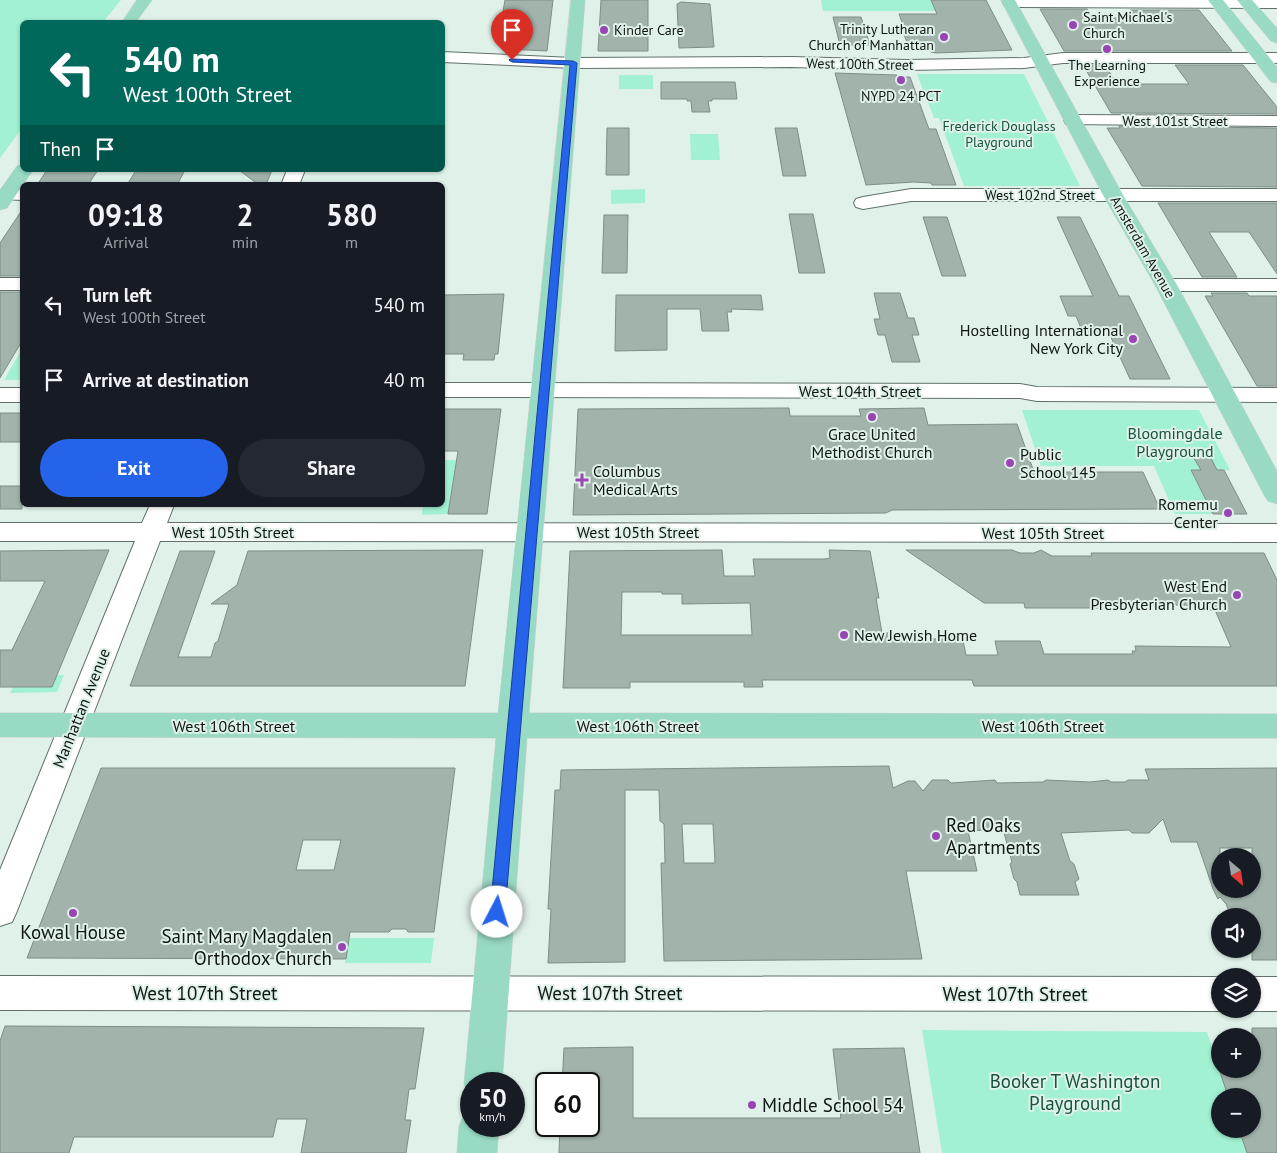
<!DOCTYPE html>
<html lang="en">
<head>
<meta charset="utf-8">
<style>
	body { margin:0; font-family:"PT Sans",sans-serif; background:#242831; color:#f1f3f6; height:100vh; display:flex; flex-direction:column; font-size:19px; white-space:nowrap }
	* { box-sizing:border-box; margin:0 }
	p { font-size:16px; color:#9ea1a6 }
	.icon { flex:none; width:28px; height:28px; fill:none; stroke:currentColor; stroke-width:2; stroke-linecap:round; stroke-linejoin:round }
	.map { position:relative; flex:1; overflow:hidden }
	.drawer { position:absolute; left:20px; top:182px; width:425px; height:325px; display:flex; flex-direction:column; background:#171b24; border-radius:8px; box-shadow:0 1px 4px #0004 }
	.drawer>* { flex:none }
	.guide { position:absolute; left:20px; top:20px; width:425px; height:152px; border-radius:8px; box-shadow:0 1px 4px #0004; background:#00695c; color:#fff; overflow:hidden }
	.needle { width:32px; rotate:151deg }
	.tools { position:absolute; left:1211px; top:848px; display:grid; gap:10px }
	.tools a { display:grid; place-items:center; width:50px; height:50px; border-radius:50%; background:#171b24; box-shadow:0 1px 4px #0004; font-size:25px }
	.speed { position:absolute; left:460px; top:1072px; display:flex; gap:10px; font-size:25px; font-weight:700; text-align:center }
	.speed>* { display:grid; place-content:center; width:65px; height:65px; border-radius:50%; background:#171b24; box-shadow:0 1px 4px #0004; line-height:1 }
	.speed small { font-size:12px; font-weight:400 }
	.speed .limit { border:2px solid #111; border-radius:8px; background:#fff; color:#111 }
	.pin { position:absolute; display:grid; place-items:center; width:42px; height:42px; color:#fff; margin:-51px -21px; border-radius:50% 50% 50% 0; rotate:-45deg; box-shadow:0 0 5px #0007 }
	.pin .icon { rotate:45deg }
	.me { position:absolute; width:55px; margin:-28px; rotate:5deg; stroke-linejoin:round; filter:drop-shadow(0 0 4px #0008) }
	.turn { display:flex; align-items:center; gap:18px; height:105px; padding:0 20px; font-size:22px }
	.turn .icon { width:65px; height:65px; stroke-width:2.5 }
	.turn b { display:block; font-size:35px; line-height:42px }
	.then { display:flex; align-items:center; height:48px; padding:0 20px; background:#0003; gap:10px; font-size:19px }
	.eta { display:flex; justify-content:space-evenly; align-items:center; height:85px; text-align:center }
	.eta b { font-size:30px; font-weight:700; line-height:35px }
	.primary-button { display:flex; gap:10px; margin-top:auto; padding:10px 20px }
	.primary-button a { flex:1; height:58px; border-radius:30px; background:#2563eb; color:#fff; font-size:20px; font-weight:700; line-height:58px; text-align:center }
	.primary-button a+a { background:#242831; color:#f1f3f6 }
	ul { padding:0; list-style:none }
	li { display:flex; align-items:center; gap:15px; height:75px; padding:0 20px }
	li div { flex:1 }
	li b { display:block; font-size:19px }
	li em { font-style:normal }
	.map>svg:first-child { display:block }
	.green { fill:#a2f1d2 }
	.building { fill:#a1b3ab; stroke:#7d8e86; fill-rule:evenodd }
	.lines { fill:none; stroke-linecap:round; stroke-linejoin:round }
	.minor-casing { stroke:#60716a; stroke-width:2 }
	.major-casing { stroke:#cfd0d0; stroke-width:1 }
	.minor { fill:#fff; fill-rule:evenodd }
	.major { fill:#99dac4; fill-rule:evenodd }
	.route { fill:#2563eb; stroke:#184099 }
	.poi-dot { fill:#9945b3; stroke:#dff1e9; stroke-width:2 }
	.labels { text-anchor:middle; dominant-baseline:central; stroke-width:4; stroke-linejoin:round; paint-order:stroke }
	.far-poi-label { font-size:14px; fill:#0f1613; stroke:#dff1e9; text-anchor:start }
	.far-street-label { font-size:14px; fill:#0f1613; stroke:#dff1e9 }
	.far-park-label { font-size:14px; fill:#165440; stroke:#dff1e9 }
	.poi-label { font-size:16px; fill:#0f1613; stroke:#dff1e9; text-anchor:end }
	.street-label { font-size:16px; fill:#0f1613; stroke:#dff1e9 }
	.park-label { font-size:16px; fill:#165440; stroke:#dff1e9 }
	.near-poi-label { font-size:19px; fill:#0f1613; stroke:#dff1e9; text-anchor:start }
	.near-street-label { font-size:19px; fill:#0f1613; stroke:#dff1e9 }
	.near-park-label { font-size:19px; fill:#165440; stroke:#dff1e9 }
</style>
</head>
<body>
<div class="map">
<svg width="1277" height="1153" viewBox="0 0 1277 1153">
	<rect width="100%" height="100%" fill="#dff1e9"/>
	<path class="green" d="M0,0H121L103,22H22V128L0,158Z
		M821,0H946L951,11H823Z
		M917,74H1024L1080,186H964L939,118H934Z
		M619,75H653V89H619Z
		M690,134H718L720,160H691Z
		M645,189V203L611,204V190Z
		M22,349V380H4Z
		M1022,410H1199L1230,470L1191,471L1213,514H1175L1154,466H1041Z
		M443,460H456L448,514L422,515L423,505H442Z
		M57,675H64L57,692L10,693L13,687H52Z
		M349,938H434L431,963H345Z
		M922,1030L1207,1032L1228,1096H1220V1129H1239L1247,1153H942Z"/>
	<path class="building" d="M505,0H553L547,51L506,49L511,23H501Z
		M601,0H648V51H598Z
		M931,0H986L1012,50L936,53L931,52L929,42H907L900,25H903L899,14H937Z
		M681,2L710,4L714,47L679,48L677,4Z
		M1040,9H1087L1093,18H1136L1130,10H1199L1232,51H1064Z
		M833,17H861L870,45H840Z
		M1083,65H1105L1117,84H1189L1175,65H1243L1277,107V114L1111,113Z
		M835,73L897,75L898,77H910L929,129H936L956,185H932L931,183L914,182L866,185Z
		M661,82H735L737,99H712V101H708L710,112H692L691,101H687V99H661Z
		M1119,126L1277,128V187L1142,186L1107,128H1120Z
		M607,128H629V175H606Z
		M775,128H797L806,176H783Z
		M47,170H98L88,185H37Z
		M136,170H185L177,185H127Z
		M239,170H272L266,185H259Z
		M1158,203H1277V274L1249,232H1209L1237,277H1202Z
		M22,210V276H0V243Z
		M789,214H813L825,273H799Z
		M604,215H628L627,273H602Z
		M923,217H947L966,276H942Z
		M1057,217H1080L1119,296H1129L1170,379H1130L1109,333H1083L1076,316H1068L1060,296H1093Z
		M0,292H22V341L0,378Z
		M874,293H900L908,318H914L919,335H912L920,362H892L885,335H878L874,319H880Z
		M1211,293H1247L1249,296H1277V386H1257L1205,296H1213Z
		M504,294L498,354H495L494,360H463L464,354H442V295Z
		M616,295H761L763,310L731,309L732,312H727L729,331H702L700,309H667V350L615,351Z
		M789,408L790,416H861L859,409L924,408L928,425L1017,424L1034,472H1143L1160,509L892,510L886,513L573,515L578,409Z
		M442,409H501L487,514H448L458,451H442Z
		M0,413H22V442H0Z
		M1209,454L1217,470H1224L1247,514H1213L1191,470H1201L1192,455Z
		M0,486H22V509H0Z
		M109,550L52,687H0V650H12L45,581H0V551Z
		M483,550L465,686H130L180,551H215L178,657H211L215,643L218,641L229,604H211L237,585L248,551Z
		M722,550L724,576H755L753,559H825L830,558L829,550L870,551L879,598H876L882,633H910L912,639H944L943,636H962L966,655H998L995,641H1040L1044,654H1133L1132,651H1136L1135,646L1231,647L1215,610H1204L1203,608H1191L1186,605H1171L1168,608H1163L1155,603L1149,610L1141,605H1125L1122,608H1025L1024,603H984L906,550H1012L1020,553H1034L1041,550L1052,556H1092L1091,553H1264L1277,580V686H974L972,680H762L763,687H744V682H630V688H563L570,551ZM622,592H662V594H682V604L750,603L752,635H621Z
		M889,766L893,788L908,781H915L923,791L932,780H948L951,783L995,780L997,783L1043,782L1046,780L1090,782L1108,780L1111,782H1125L1128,780H1149L1145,769L1277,768V960H1252V916H1231L1226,904L1220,897L1218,899L1213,889L1197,842H1171L1163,819L1149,833H1132L1129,830L1061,833L1070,861L1074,864L1079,879L1075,882L1079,895H1020L1017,882L1014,879L1010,864L1012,862L1003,829L968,831L977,871H906L922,959L664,961L661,863H665L664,824L660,821L659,790H625V962L548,963L551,909H548L555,790H560L561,770ZM682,824H713L715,863H684ZM1220,848H1252V889H1220Z
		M101,768H455L434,932H408L406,929H392L389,932H350L346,959L27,958ZM303,840H341L334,870H296Z
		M5,1026L424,1028L415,1089H409L405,1120H411L406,1153H301L307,1119H277L273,1137H74L69,1153H0V1041Z
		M1252,1028H1277V1153H1247L1239,1129H1252V1096H1228L1219,1069H1252Z
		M633,1047V1118H841L833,1049L904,1048L920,1153H559L560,1126H589V1084H562L564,1048Z"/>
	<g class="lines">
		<defs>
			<path id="minor" d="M1005,0H1277V8L1010,7L1005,6L1003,3Z
				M442,52L573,58L791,57L907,60L1024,58L1063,53H1277V63H1063L1024,68L907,70L791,67L573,68L442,62Z
				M1072,115L1277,116V126L1066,124L1064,120L1066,116Z
				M287,170H305L299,185H281Z
				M6,189L22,190V200L0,199V191Z
				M911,189H1277V201H911L863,209L856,207L854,203L856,199L863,197Z
				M0,278H22V290H0Z
				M1166,279H1277V291H1166L1159,289L1156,285L1159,281Z
				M442,383L1020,384L1037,387L1277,388V402L1037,401L1020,398L442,397Z
				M0,388H22V402H0Z
				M150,505H174L167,523L1277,524V542L160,541L17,911L12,922L0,926V870L135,541H0V523H142Z
				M0,976L1220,977V1009H1225L1220,1011L0,1010Z
				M1252,977H1277V1011H1252L1247,1009H1252Z"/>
			<path id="major" d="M137,0H152L136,22H122Z
				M571,0H585L529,713L1277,714V738H527L502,1084H471V1098L464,1084L496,738L0,737V713H498Z
				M1001,0H1015L1123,195L1177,285L1277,471V504L1268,501L1264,495L1155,285L1103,195Z
				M1208,0H1223L1277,67V83L1271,82Z
				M1237,0H1252L1277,28V43L1271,41Z
				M22,165V170H33L7,208L0,210V190L17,166Z
				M471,1109V1126H499L497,1153H457L459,1126L465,1112Z"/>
		</defs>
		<use href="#minor" class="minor-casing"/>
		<use href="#major" class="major-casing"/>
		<use href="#minor" class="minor"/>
		<use href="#major" class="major"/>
	</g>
	<path class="route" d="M510,59L573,61L577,63L505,912L502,917L497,919L492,917L490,912L570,65L512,62L509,60Z"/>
	<g class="poi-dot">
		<circle cx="1073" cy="25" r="5"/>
		<circle cx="604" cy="30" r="5"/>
		<circle cx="944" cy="37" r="5"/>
		<circle cx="1107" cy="49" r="5"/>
		<circle cx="901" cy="80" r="5"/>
		<circle cx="1133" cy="339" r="5"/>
		<circle cx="872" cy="417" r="5"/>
		<circle cx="1010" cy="463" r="5"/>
		<path d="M579.5 472.5h5v5h5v5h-5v5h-5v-5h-5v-5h5z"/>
		<circle cx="1228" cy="513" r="5"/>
		<circle cx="1237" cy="595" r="5"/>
		<circle cx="844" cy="635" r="5"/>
		<circle cx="936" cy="836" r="5"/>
		<circle cx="73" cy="913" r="5"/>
		<circle cx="342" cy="947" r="5"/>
		<circle cx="752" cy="1105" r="5"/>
	</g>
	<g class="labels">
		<g class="far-poi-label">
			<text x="1083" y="17">Saint Michael's<tspan x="1083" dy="16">Church</tspan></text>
			<text x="934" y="29" text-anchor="end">Trinity Lutheran<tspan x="934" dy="16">Church of Manhattan</tspan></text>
			<text x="614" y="30">Kinder Care</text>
			<text x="1107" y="65" text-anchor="middle">The Learning<tspan x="1107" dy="16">Experience</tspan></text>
			<text x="901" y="96" text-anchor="middle">NYPD 24 PCT</text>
		</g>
		<g class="far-street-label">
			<text transform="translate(860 64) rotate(1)">West 100th Street</text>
			<text x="1175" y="121">West 101st Street</text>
			<text x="1040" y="195">West 102nd Street</text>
			<text transform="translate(1143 247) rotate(60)">Amsterdam Avenue</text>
		</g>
		<g class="far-park-label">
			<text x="999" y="126">Frederick Douglass<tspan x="999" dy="16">Playground</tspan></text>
		</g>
		<g class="poi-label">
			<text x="1123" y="330">Hostelling International<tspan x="1123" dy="18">New York City</tspan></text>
			<text x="872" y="434" text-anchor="middle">Grace United<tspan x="872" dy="18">Methodist Church</tspan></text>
			<text x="1020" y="454" text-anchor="start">Public<tspan x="1020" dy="18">School 145</tspan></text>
			<text x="593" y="471" text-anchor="start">Columbus<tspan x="593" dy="18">Medical Arts</tspan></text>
			<text x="1218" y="504">Romemu<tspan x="1218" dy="18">Center</tspan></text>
			<text x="1227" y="586">West End<tspan x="1227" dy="18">Presbyterian Church</tspan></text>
			<text x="854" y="635" text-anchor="start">New Jewish Home</text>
		</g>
		<g class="street-label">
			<text x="860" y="391">West 104th Street</text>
			<text x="233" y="532">West 105th Street</text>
			<text x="638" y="532">West 105th Street</text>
			<text x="1043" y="533">West 105th Street</text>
			<text transform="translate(81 708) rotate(-68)">Manhattan Avenue</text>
			<text x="234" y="726">West 106th Street</text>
			<text x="638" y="726">West 106th Street</text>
			<text x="1043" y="726">West 106th Street</text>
		</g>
		<g class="park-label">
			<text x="1175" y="433">Bloomingdale<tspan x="1175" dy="18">Playground</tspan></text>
		</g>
		<g class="near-poi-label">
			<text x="946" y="825">Red Oaks<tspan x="946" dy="22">Apartments</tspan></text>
			<text x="73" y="932" text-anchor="middle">Kowal House</text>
			<text x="332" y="936" text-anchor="end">Saint Mary Magdalen<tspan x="332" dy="22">Orthodox Church</tspan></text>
			<text x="762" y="1105">Middle School 54</text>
		</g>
		<g class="near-street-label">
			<text x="205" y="993">West 107th Street</text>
			<text x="610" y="993">West 107th Street</text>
			<text x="1015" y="994">West 107th Street</text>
		</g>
		<g class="near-park-label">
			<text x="1075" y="1081">Booker T Washington<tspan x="1075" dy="22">Playground</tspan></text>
		</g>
	</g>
</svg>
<div class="tools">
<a><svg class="needle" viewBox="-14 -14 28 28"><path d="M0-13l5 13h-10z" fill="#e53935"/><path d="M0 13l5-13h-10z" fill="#9ea1a6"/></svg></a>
<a><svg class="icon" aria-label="sound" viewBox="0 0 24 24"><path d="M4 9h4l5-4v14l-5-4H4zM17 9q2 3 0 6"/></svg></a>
<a><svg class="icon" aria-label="layers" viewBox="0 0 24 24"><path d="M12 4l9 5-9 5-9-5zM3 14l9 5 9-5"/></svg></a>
<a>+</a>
<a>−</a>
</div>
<div class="speed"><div>50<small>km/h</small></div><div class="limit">60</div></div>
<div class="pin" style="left:512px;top:60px;background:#d93025"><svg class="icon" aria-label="arrive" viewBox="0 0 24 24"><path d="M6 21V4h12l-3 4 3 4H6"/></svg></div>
<svg class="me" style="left:497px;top:912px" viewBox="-20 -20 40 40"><circle r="19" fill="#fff"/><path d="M0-13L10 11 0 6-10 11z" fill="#2563eb"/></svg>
<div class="guide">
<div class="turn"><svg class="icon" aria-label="left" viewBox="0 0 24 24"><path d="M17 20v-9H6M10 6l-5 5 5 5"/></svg><div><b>540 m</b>West 100th Street</div></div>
<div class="then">Then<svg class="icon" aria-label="arrive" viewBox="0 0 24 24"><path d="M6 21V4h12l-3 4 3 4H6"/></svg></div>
</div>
<section class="drawer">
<div class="eta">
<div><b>09:18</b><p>Arrival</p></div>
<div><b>2</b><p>min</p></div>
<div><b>580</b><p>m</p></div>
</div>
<ul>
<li><svg class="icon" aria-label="left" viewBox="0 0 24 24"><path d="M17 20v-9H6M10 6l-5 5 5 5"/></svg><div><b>Turn left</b><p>West 100th Street</p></div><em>540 m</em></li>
<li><svg class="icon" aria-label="arrive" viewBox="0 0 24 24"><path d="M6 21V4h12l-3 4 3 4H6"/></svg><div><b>Arrive at destination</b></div><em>40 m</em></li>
</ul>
<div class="primary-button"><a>Exit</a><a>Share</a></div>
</section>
</div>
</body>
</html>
